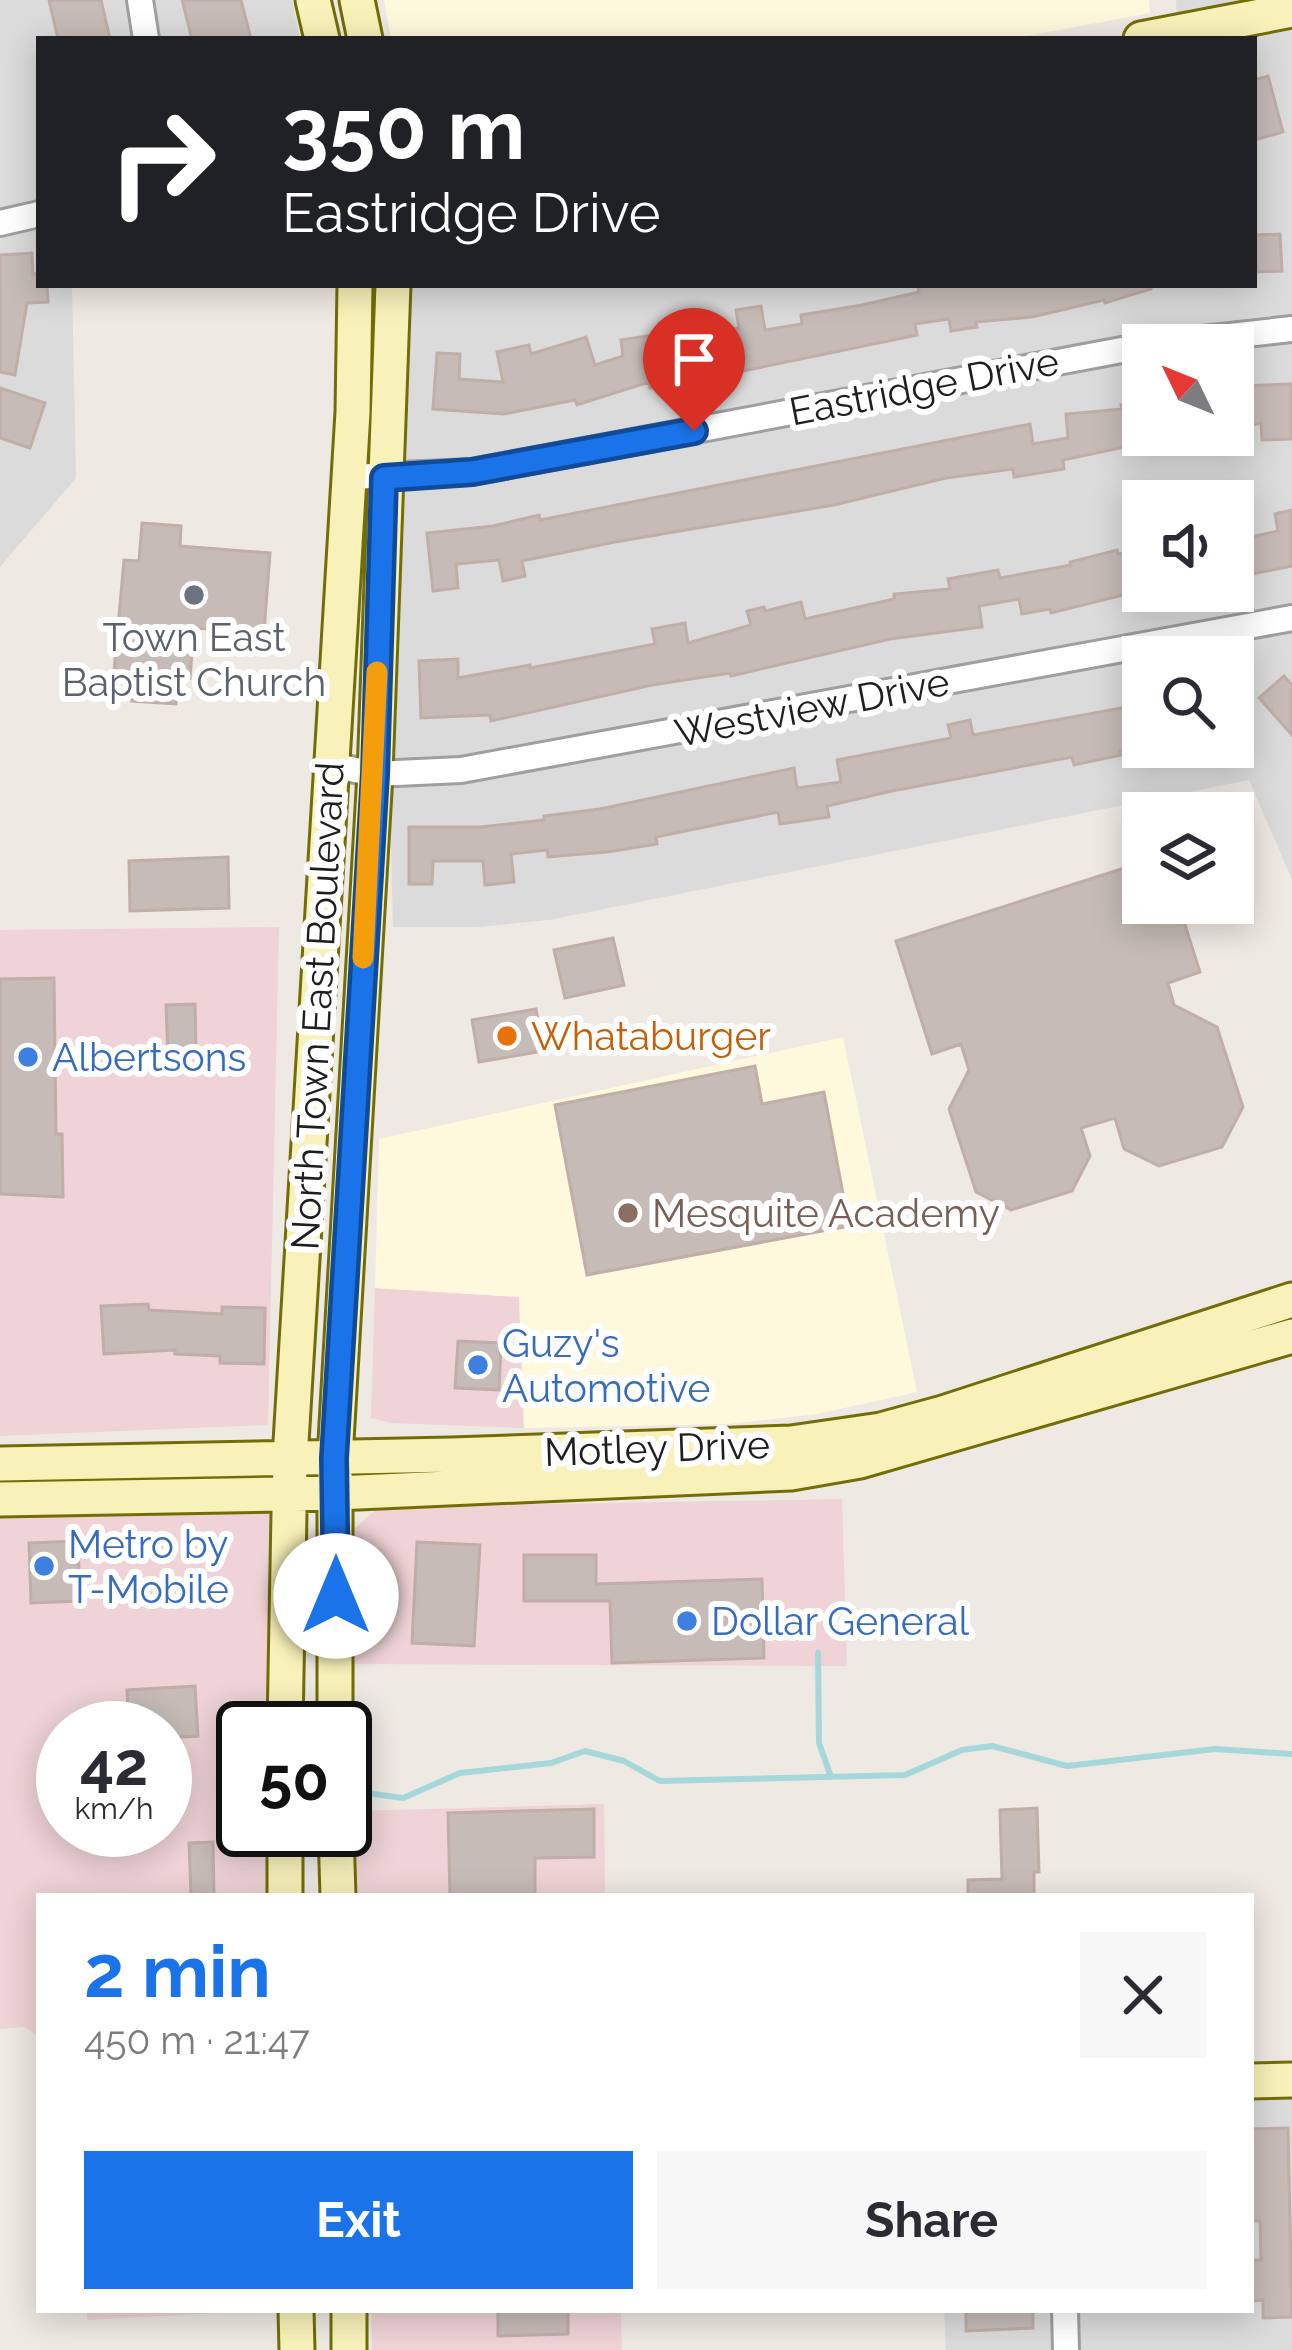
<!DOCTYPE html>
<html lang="en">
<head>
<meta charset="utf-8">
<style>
	body { margin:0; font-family:Raleway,sans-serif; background:#f7f7f7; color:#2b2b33; height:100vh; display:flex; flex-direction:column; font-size:45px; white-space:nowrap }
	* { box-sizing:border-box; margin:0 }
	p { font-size:39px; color:#7c7c81 }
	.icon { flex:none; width:66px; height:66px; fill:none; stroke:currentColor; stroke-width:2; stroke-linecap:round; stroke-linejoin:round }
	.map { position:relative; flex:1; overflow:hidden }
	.details { position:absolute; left:36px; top:1893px; width:1218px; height:420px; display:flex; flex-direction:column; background:#fff; border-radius:0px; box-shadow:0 6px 30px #0003 }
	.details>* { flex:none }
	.hud { position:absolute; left:36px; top:36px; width:1221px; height:252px; border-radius:0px; box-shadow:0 6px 30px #0003; background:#202124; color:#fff; overflow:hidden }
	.needle { width:78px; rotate:313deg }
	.buttons { position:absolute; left:1122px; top:324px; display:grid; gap:24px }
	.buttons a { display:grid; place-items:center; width:132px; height:132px; border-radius:0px; background:#fff; box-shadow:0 6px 30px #0003; font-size:60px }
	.speed { position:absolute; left:36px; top:1701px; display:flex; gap:24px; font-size:60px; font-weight:700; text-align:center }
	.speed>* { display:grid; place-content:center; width:156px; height:156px; border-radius:50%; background:#fff; box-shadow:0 6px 30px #0003; line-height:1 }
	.speed small { font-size:30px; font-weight:400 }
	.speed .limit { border:6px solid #111; border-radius:18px; background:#fff; color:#111 }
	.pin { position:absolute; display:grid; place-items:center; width:102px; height:102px; color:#fff; margin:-123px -51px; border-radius:50% 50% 50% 0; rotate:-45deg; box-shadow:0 0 12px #0007 }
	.pin .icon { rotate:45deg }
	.me { position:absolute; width:132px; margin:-66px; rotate:0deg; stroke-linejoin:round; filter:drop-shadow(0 0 9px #0008) }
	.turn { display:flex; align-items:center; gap:42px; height:252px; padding:0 48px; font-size:54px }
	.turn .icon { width:156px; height:156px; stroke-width:2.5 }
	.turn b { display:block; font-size:84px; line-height:102px }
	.round { display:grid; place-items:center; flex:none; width:126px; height:126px; border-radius:0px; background:#f7f7f7 }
	.summary { display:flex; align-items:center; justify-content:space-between; height:204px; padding:0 48px }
	h1 { font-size:72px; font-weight:700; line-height:90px; color:#1a73e8 }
	.primary-button { display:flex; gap:24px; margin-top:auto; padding:24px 48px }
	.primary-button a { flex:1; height:138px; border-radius:0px; background:#1a73e8; color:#fff; font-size:48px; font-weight:700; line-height:138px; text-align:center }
	.primary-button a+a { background:#f7f7f7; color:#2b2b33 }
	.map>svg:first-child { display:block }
	.residential { fill:#dcdbdb; fill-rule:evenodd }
	.commercial { fill:#efd3d6; fill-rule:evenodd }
	.education { fill:#fef9dd }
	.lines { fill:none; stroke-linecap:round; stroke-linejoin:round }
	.stream { stroke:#a5d7db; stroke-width:6 }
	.building { fill:#c6bbb7; stroke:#c0aea7; stroke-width:3 }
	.street-casing { stroke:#9f9f9f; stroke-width:30 }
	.secondary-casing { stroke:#726d07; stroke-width:39 }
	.street { stroke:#fff; stroke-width:24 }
	.secondary { stroke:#f8f1b9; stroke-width:33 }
	.route-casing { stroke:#114b97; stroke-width:30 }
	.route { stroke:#1a73e8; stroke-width:21 }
	.slow { stroke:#f59e0b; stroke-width:21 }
	.worship-dot { fill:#6b7280; stroke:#fff; stroke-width:4.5 }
	.food-dot { fill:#e8710a; stroke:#fff; stroke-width:4.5 }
	.shop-dot { fill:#3f7fe0; stroke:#fff; stroke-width:4.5 }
	.education-dot { fill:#8d6e63; stroke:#fff; stroke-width:4.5 }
	.labels { text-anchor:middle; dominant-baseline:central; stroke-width:12; stroke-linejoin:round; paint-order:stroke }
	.street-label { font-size:39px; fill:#1e1e1e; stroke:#fff }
	.worship-label { font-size:39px; fill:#5b616d; stroke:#fff }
	.food-label { font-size:39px; fill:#c56008; stroke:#fff; text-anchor:start }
	.shop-label { font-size:39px; fill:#366cbe; stroke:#fff; text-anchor:start }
	.education-label { font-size:39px; fill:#785e54; stroke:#fff; text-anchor:start }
</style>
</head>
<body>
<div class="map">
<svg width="1292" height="2350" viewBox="0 0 1292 2350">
	<rect width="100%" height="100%" fill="#efe9e4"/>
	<path class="residential" d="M0,0H292L300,39H39V285H72L76,478L0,567Z
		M1176,0H1292V880L1249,780L549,920L479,927H393L388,734L400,404L412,285H1254V39H1178ZM1143,345H1233V435H1143ZM1143,501H1233V591H1143ZM1143,657H1233V747H1143Z
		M1292,2098V2350H946L944,2310H1251V2099Z"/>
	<path class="commercial" d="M279,927L268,1425L0,1436V930Z
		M375,1288L520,1297L524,1428L391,1423L371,1418Z
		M842,1499L847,1666L348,1664L353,1530L379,1507Z
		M282,1512L281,1728H243V1830H280L279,1896H39V2036L24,2027L0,2029V1516ZM63,1728H165V1830H63Z
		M604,1804L605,1896H358L355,1811Z
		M86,2310H276L88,2320Z
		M371,2310H621L622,2350H372Z"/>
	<path class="education" d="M384,0H1149L1150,13L1011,39H391Z
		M843,1037L917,1392L817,1414L728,1424L524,1428L519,1297L375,1288L379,1139Z"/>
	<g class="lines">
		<path class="stream" d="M818,1653L819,1743L831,1777
			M359,1792L403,1798L460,1773L551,1763L585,1751L624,1761L660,1781L905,1775L962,1750L992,1746L1067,1766L1215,1749L1292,1754"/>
	</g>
	<path class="building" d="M49,0H101L110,39H58Z
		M182,0H241L251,39H192Z
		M1268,76L1283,132L1254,140V80Z
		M1280,234L1282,271L1254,272V235Z
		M32,253L33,274L39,273V285H47L48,302L27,303L15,375L0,372V255Z
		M931,285H1151V289L1105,303L1104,300L1032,317L976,322L977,327L951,331L949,319L915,324L917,335L680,384L650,388L649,382L577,405L575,400L504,414L433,409L437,353L460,354L459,379L503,382L497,352L529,345L531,354L586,337L595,365L623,356L621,340L679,331V328L706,322L708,334L739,328L736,310L761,306L765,330L802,324L801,315L862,305L919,292L918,287Z
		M1292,384V439L1262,440L1261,423L1240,428L1239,386Z
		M0,388L45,403L30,448L0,438Z
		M1143,401V443L1063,460L1064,469L1014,477L1013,469L946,478L834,505L615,542L522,561L525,576L503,581L499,560L456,564L458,588L433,591L427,533L493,526L539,515L540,520L1030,424L1033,444L1068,438L1066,414L1122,409L1121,405Z
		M1292,510V566L1233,578V541L1278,531L1275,514Z
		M142,523L181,526L180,546L270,553L264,633L194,628L190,678L179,677L176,704L132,701L135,673L114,671L124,560L139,561Z
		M1117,550L1118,554L1143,550V590L1051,613L1050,609L1022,614L1019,599L979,606L982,627L890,639L731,676L730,673L652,685L491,721L490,715L421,718L419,661L458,659V678L530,665V668L655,644L652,629L685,623L688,643L751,625L747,611L764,607L765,611L801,602L805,619L894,599V594L950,589L948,579L998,570L1000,578L1071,565L1070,562Z
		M1284,676L1292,685V735L1259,698Z
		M1143,704V746L1120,751L1121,755L1074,765L1072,757L892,791L827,806L829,817L780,824L778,812L656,837L657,844L607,852L548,857L547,850L511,854L514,882L485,885L483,861H433L432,884H409V827H480L544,820V816L600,809L794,768L797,788L841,782L837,760L951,738L948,725L970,720L973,735Z
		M228,857L229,908L130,911L129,861Z
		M1143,862V903H1178L1200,972L1168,983L1174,1005L1217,1027L1243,1107L1222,1147L1159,1166L1124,1149L1115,1118L1081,1128L1090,1156L1072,1191L1011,1210L976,1192L949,1109L969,1070L961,1044L932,1054L896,941Z
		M613,938L624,985L565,998L554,950Z
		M54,978L56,1134H62L63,1197L0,1194V979Z
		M195,1004L196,1054L168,1055L166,1005Z
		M536,1009L543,1051L479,1062L472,1020Z
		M755,1066L762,1104L824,1092L849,1226L587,1275L555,1105Z
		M148,1304L149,1310L222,1314V1307L265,1308L264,1364L220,1363V1356L175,1354V1350L104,1354L101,1306Z
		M458,1341L501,1343L499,1390L455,1388Z
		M78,1541L80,1601L31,1603L29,1543Z
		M417,1542L480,1545L474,1646L412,1643Z
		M524,1555H596V1584L762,1579L764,1658L612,1663L610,1601H524Z
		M195,1686L198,1736L165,1738V1728H129L127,1690Z
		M1037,1808L1039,1872H1034V1896H968V1880L1002,1879L1000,1810Z
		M594,1809V1857L535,1858V1896H450L448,1813Z
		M213,1842L214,1896H191L189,1843Z
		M1288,2128L1292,2317L1263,2318V2300L1252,2301L1251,2260H1261L1260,2221H1251V2129Z
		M498,2310H568V2334L498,2336Z
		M966,2310H1033V2328L966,2331Z"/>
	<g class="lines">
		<defs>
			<path id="street" d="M140,0L146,39
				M0,223L39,214
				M1148,345L1292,329
				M349,477L472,472L1143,346
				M331,765L375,774L461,770L1292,618
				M1065,2310L1066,2350"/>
			<path id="secondary" d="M313,0L322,39
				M357,0L365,39
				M1141,39L1292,10
				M0,1464L451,1455L791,1443L881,1430L943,1413L1292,1300
				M0,1499L336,1493L791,1473L860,1461L1292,1336
				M285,1728L290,1459L353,412L355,285
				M335,1728V1458L375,774L393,285
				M285,1830V1896
				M336,1830L338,1896
				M1251,2081L1292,2080
				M296,2310L297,2350
				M349,2310V2350"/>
		</defs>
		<use href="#street" class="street-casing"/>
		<use href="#secondary" class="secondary-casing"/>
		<use href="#street" class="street"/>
		<use href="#secondary" class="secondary"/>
	</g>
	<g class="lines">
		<defs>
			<path id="route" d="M336,1596L334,1458L375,774L384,478L472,472L694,431"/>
		</defs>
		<use href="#route" class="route-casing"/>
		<use href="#route" class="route"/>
		<path class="slow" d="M363,958L377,672"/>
	</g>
	<circle class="worship-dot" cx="194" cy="595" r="12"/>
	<circle class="food-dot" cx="507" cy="1036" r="12"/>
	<g class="shop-dot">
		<circle cx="28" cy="1057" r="12"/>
		<circle cx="478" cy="1365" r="12"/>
		<circle cx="44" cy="1566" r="12"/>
		<circle cx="687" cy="1621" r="12"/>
	</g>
	<circle class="education-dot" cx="628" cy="1213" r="12"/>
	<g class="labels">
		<g class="street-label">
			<text transform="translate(924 386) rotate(-11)">Eastridge Drive</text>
			<text transform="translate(812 707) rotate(-11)">Westview Drive</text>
			<text transform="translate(317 1006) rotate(-87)">North Town East Boulevard</text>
			<text transform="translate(657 1448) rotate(-2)">Motley Drive</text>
		</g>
		<g class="worship-label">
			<text x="194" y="637">Town East<tspan x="194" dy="45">Baptist Church</tspan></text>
		</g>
		<g class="food-label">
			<text x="531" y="1036">Whataburger</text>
		</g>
		<g class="shop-label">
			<text x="52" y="1057">Albertsons</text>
			<text x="502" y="1343">Guzy's<tspan x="502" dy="45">Automotive</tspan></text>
			<text x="68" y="1544">Metro by<tspan x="68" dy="45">T-Mobile</tspan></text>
			<text x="711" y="1621">Dollar General</text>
		</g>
		<g class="education-label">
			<text x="652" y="1213">Mesquite Academy</text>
		</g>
	</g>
</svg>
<div class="buttons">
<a><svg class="needle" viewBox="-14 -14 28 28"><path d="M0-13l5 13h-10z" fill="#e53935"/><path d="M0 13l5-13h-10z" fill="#7c7c81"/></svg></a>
<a><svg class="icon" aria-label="sound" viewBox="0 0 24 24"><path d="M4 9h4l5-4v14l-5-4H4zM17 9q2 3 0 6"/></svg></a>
<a><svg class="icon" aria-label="search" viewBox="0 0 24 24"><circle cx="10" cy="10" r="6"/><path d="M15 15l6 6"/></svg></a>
<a><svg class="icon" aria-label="layers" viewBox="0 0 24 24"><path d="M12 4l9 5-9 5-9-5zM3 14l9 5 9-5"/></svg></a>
</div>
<div class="speed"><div>42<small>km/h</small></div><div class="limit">50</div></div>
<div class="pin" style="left:694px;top:431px;background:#d93025"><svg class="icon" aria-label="arrive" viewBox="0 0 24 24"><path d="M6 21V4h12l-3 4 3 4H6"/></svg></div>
<svg class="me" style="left:336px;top:1596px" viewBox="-20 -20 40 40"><circle r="19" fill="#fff"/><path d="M0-13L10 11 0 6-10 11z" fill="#1a73e8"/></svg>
<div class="hud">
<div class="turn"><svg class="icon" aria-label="right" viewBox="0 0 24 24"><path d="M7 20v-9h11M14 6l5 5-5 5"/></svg><div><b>350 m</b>Eastridge Drive</div></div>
</div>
<section class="details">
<div class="summary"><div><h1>2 min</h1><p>450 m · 21:47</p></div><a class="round"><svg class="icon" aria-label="close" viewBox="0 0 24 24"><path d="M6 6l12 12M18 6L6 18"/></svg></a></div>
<div class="primary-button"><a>Exit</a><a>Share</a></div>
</section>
</div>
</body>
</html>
